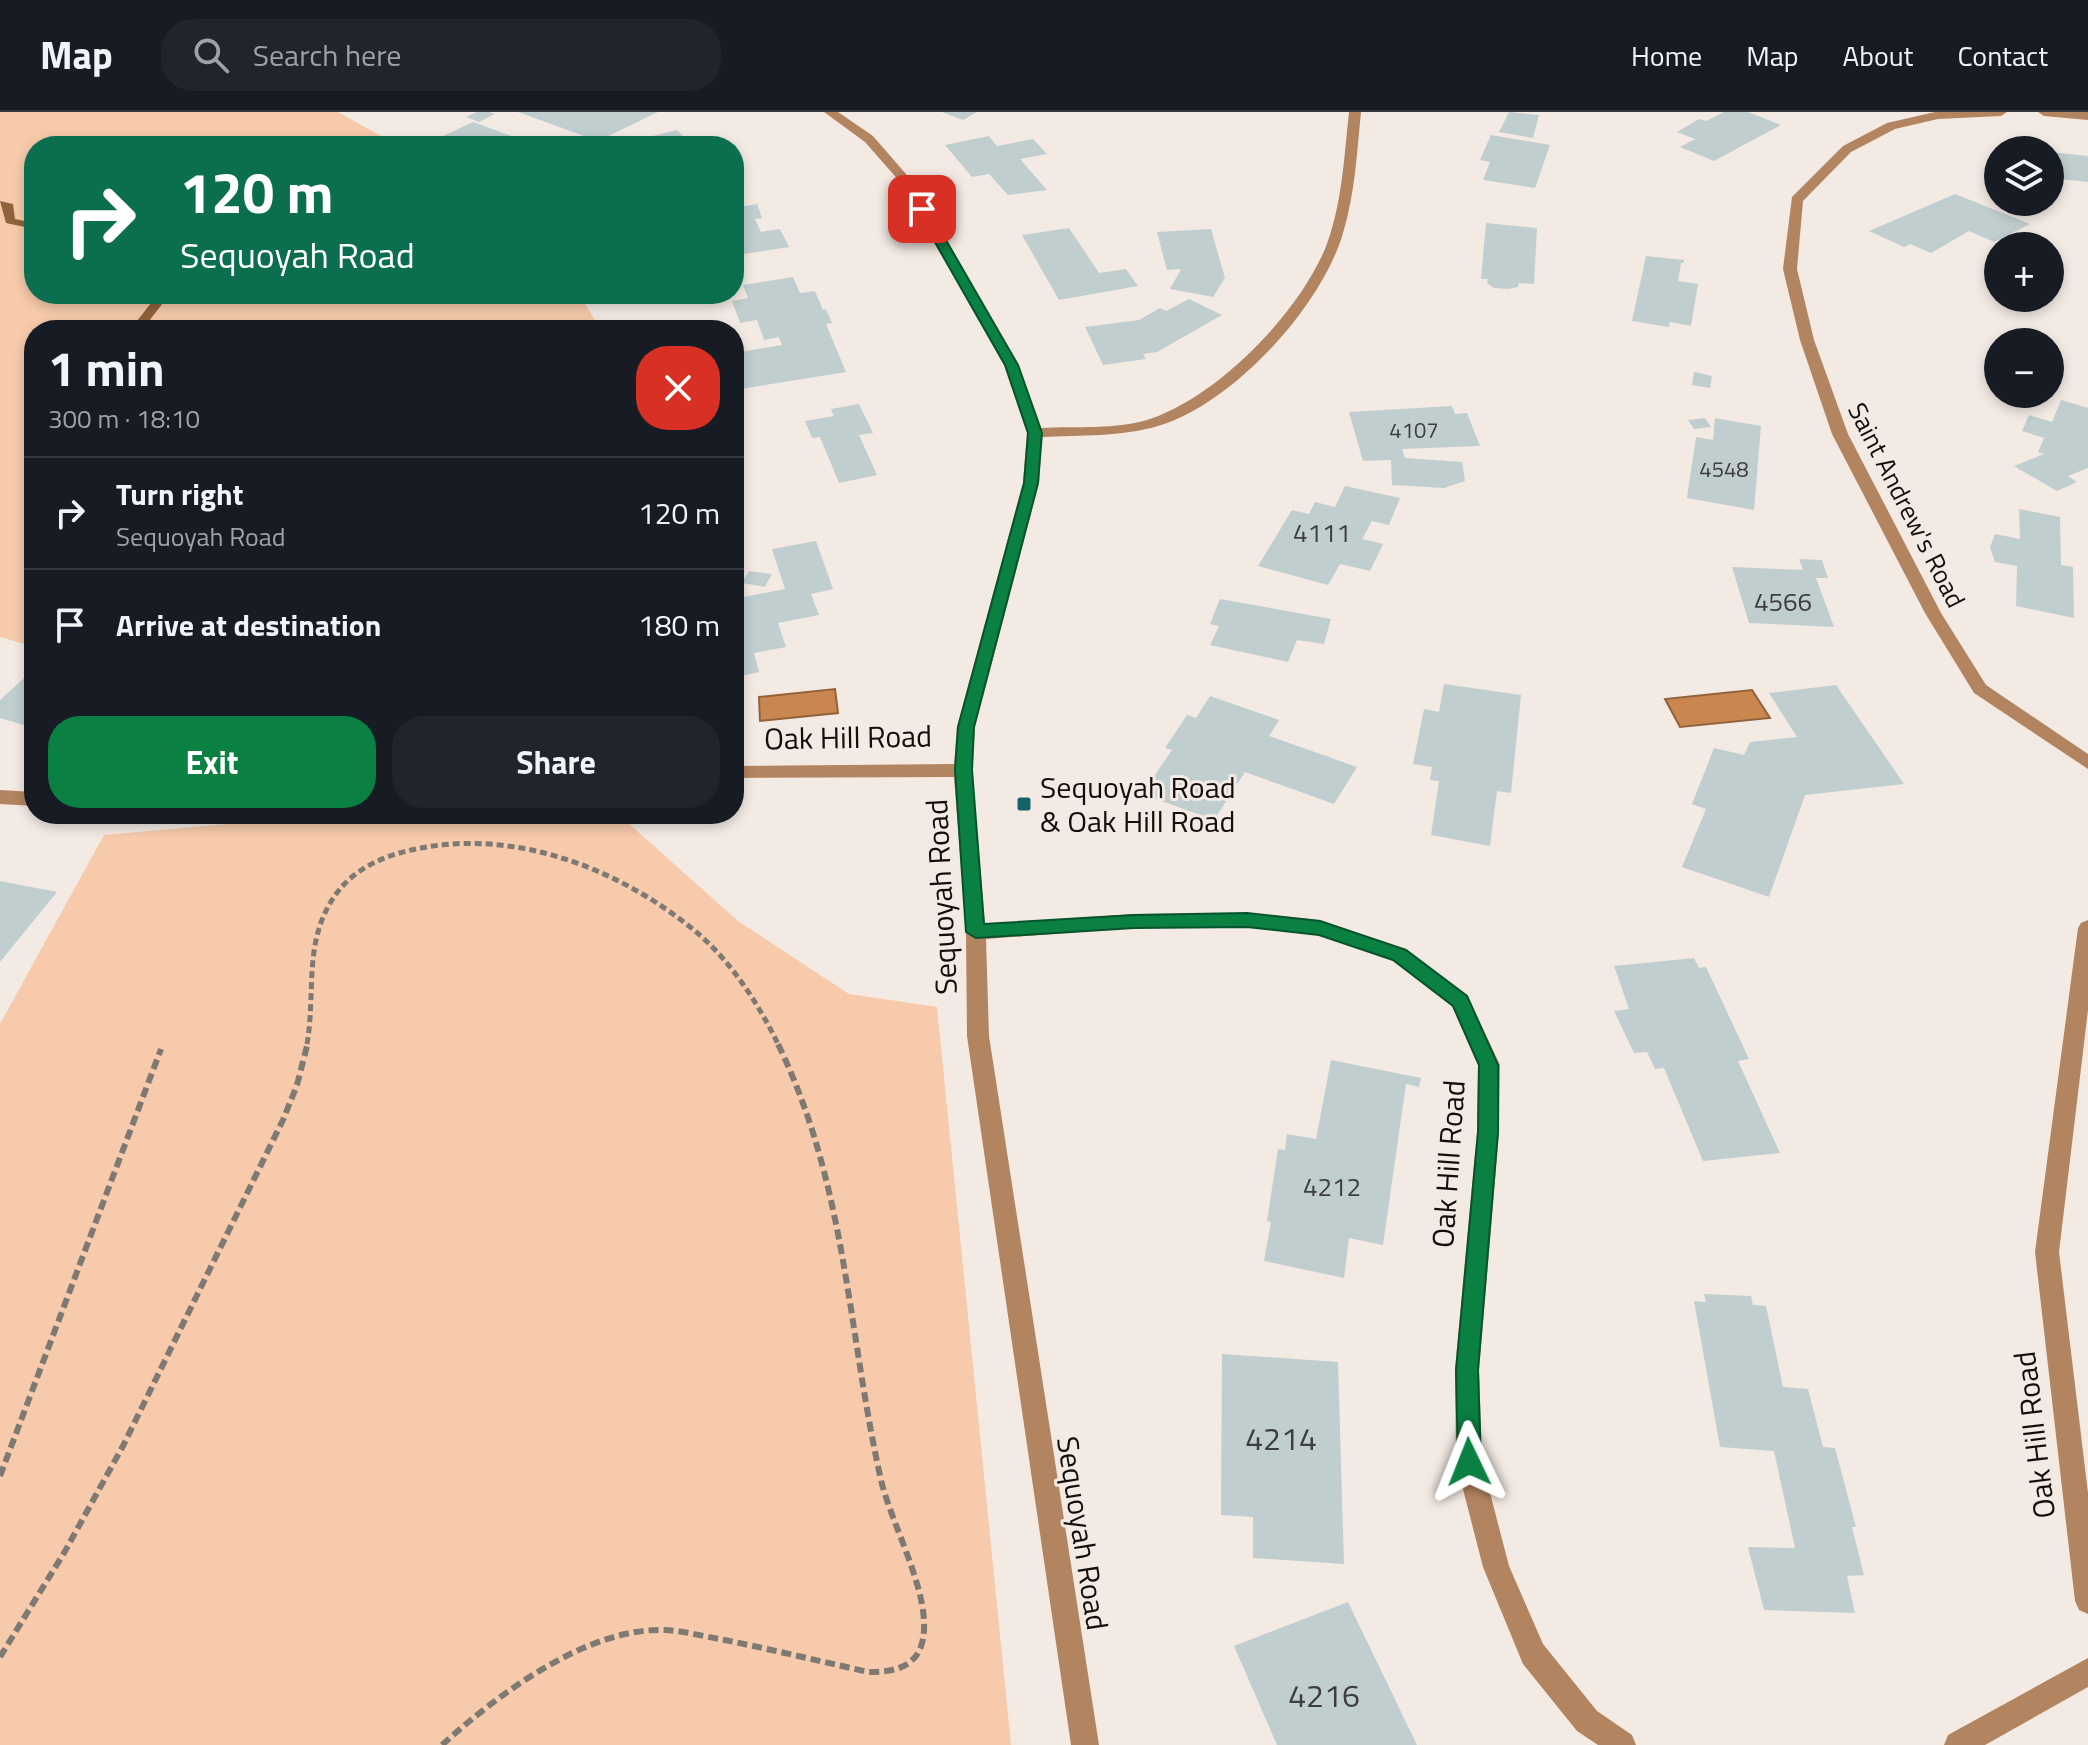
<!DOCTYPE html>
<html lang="en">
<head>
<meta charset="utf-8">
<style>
	body { margin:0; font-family:"Titillium Web",sans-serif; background:#20242c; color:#f1f3f6; height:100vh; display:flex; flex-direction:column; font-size:30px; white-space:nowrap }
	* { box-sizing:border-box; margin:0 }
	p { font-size:26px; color:#9ea1a6 }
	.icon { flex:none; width:44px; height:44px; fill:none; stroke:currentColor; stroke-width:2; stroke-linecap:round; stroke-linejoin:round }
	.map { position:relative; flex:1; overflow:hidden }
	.sheet { position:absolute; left:24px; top:208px; width:720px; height:504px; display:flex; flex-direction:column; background:#171b24; border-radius:32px; box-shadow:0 4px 12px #0003 }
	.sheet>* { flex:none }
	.guide { position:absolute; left:24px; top:24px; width:720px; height:168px; border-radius:32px; box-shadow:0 4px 12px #0003; background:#0b6e4f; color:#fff; overflow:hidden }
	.fabs { position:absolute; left:1984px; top:24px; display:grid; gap:16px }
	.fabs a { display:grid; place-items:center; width:80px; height:80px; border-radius:50%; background:#171b24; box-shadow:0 4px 12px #0003; font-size:40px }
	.pin { position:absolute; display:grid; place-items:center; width:68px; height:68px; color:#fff; margin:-34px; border-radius:16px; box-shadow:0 4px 12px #0006 }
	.me { position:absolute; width:88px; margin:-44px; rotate:358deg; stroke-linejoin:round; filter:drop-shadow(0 0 6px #0008) }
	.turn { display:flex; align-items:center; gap:28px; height:168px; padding:0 24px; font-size:36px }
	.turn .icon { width:104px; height:104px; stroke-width:2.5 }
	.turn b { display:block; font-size:56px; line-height:68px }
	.round { display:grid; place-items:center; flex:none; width:84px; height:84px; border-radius:32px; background:#20242c }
	.head { display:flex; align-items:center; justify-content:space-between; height:136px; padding:0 24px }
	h1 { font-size:48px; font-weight:700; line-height:60px }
	.action { display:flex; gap:16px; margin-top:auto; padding:16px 24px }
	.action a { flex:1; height:92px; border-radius:32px; background:#0b8043; color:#fff; font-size:32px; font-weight:700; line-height:92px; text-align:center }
	.action a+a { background:#20242c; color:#f1f3f6 }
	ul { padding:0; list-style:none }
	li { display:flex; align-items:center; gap:24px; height:112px; padding:0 24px; border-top:2px solid #363941 }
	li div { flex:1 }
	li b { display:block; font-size:30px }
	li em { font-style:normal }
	header { display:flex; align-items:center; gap:48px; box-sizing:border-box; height:112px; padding:0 40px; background:#171b24; border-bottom:2px solid #363941 }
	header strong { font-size:38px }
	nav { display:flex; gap:44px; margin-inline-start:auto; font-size:28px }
	.search { width:560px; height:72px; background:#20242c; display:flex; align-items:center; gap:20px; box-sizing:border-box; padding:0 28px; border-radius:32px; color:#9ea1a6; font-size:30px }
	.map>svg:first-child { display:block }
	.green { fill:#f6caaa }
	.water { fill:#ca864f; stroke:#92623b; stroke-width:2 }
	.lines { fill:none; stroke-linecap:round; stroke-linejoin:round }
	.stream { fill:#92623b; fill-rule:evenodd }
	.building { fill:#c1cecf }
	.path-far1 { stroke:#7f7974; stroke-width:5; stroke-dasharray:7 4; stroke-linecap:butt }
	.path { stroke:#7f7974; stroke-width:6; stroke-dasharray:10 5; stroke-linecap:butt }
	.minor { fill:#b38460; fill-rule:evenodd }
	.route { fill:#0b8043; stroke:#07532c; stroke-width:2 }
	.poi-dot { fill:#166469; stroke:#f3eae3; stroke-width:3 }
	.labels { text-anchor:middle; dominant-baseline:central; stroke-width:6; stroke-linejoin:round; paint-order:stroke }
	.far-number-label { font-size:22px; fill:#3d3e3d }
	.far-street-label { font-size:26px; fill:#110e0c; stroke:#f3eae3 }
	.number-label { font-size:26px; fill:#3d3e3d }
	.street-label { font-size:30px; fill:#110e0c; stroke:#f3eae3 }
	.poi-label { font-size:30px; fill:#110e0c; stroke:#f3eae3; text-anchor:start }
	.near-number-label { font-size:32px; fill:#3d3e3d }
</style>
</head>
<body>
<header>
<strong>Map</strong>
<div class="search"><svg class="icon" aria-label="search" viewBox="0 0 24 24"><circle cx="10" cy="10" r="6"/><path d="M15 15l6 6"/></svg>Search here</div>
<nav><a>Home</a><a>Map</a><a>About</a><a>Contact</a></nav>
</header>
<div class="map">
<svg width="2088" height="1633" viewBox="0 0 2088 1633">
	<rect width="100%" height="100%" fill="#f3eae3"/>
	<path class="green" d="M0,0H338L399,34H34V182H579L601,218H34V535L0,525Z
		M342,702H618L738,809L849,882L937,895L1011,1633H0V912L104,723Z"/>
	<path class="water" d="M835,577L838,601L760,609L759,585Z
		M1752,578L1770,606L1680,615L1665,587Z"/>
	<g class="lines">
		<path class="stream" d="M0,89L13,92L15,107L34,111V117L6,111Z
			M158,182H170L142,218H130Z"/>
	</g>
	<path class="building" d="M477,0H489L495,2L479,10L466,5Z
		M518,0H658L598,29Z
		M942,0H977L963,8Z
		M1509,0L1539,3L1533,26L1499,20Z
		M1724,0H1748L1781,13L1714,49L1680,35L1695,27L1677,20L1699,7L1706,9Z
		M473,10L514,25L534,34H462L441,25Z
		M677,18L689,30L708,25L717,34H660L657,31L633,34L629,30Z
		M1491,23L1550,33L1535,76L1483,68L1490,50L1480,48Z
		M989,24L997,34L1033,27L1047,42L1020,47L1047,78L1008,83L989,62L972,65L945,33Z
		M2050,40L2088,44V70L2050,66Z
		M1955,82L2030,112L1994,130L1969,119L1931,141L1910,132L1904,135L1869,119Z
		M757,92L762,106L755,107L761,120L780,117L789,135L744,142L742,137L734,138V96Z
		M1486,111L1537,116L1534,172L1519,171L1518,175L1508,177L1494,176L1487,171L1488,167H1481Z
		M1069,116L1099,161L1126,157L1138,174L1059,188L1022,123Z
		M1211,117L1225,166L1213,185L1170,177L1181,157L1167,158L1157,120Z
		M1646,144L1684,148V151H1681L1678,169L1698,172L1691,214L1670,210L1669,215L1632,209Z
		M793,165L800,181L815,179L823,198L826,197L832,211L826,212L846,260L734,278V241L782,233L779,225L764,228L757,208L740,211L732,189L748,186L743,173Z
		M1189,187L1222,203L1157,240L1143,242L1146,247L1103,253L1085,215L1139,208L1160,196L1166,199Z
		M1694,260L1712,264L1710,276L1692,273Z
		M2061,288L2088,296V356L2068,364L2077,370L2057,379L2014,354L2044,342L2038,340L2044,326L2022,319L2029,303L2052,310Z
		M859,292L873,321L859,323L877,363L839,371L820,325L812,326L805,309L834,304L831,297Z
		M1452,294L1455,302L1467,301L1480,334L1402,337L1405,346L1462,350L1465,369L1444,376L1392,373L1391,348L1363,349L1349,300Z
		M1705,306L1711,315L1694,317L1688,308Z
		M1715,306L1761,314L1754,398L1687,386L1696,325L1713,328Z
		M1345,374L1400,386L1389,413L1372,409L1362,427L1383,432L1370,459L1340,452L1328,473L1258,454L1292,398L1309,402L1315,390L1335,395Z
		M2019,397L2060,405L2061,453L2073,455L2074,506L2016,494L2017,454L1995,450L1990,435L1995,422L2020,427Z
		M816,429L833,477L811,482L819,503L778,511L786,535L754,541L759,560L741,564L734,543V487L785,477L772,437Z
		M1799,447L1822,448L1828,466H1816L1834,515L1749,511L1732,455L1803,458Z
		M749,459L772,462L765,475L742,471Z
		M1220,487L1331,507L1324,532L1297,528L1288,550L1210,533L1219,514L1210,512Z
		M34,557V616L0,606V588Z
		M1444,572L1521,583L1511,681L1497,679L1490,734L1431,723L1439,669L1430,668L1432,655L1413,652L1424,597L1439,600Z
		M1836,573L1904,672L1805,683L1769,785L1682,755L1706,697L1692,692L1714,636L1744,643L1750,630L1797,625L1769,581Z
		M1210,584L1279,608L1269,624L1357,655L1334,692L1245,660L1214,708L1142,682L1172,638L1165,636L1187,603L1196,606Z
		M0,769L57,780L0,850Z
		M1694,846L1699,856L1706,855L1749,947L1738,949L1780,1041L1703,1049L1664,956L1655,957L1647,940L1634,941L1614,899L1629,897L1614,854Z
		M1331,948L1421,966L1419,975L1406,972L1383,1133L1349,1126L1344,1166L1264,1149L1271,1110L1267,1109L1278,1037L1285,1038L1287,1022L1316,1027Z
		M1704,1182L1751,1184L1753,1193L1766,1194L1783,1275L1808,1277L1823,1335L1835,1336L1856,1415H1852L1864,1463L1847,1464L1855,1501L1764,1498L1748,1435L1795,1436L1774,1339L1720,1335L1694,1189L1706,1190Z
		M1222,1242L1338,1250L1344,1452L1253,1446V1405L1221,1403Z
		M1348,1490L1417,1633H1277L1234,1534Z"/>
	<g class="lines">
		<path class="path-far1" d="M307,932C316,881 303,831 334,785C353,756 387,742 421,736C520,717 625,759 701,824C734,854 759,893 778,932"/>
		<path class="path" d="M0,1364L161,937
			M0,1545L64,1441L123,1334L283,1008L297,973L308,930
			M442,1633C497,1583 587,1515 665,1518C685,1519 706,1525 725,1528C773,1538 820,1549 868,1560C891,1560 915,1557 922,1531C934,1487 892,1415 881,1368C847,1217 847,1073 777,930"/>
		<path class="minor" d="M824,0H838L873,24L912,69L1018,253L1041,316C1076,314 1116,318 1150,307C1218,284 1297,203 1325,137C1342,94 1344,46 1349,0H1361C1357,40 1355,82 1343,121C1322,194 1233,292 1158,314C1121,325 1080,323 1042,325L1039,371L975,615L972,658L985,812L1134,802L1247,801L1320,808L1406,838L1467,883L1500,953L1499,1020L1479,1258L1482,1350L1509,1454L1543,1532L1597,1599L1632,1623L1636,1633H1598L1577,1619L1523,1552L1483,1455L1456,1350L1455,1258L1477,1020L1478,953L1452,894L1392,848L1319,823L1247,815L1134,816L986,827L989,924L1099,1633H1071L967,924L966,820L954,665L734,666V654L954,652L957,615L1023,371L1027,321L1004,253L901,71L865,30Z
			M1935,0H2007L2001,4L1938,7L1895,17L1851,40L1803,89L1797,157L1814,228L1848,322L1941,501L1986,573L2088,642V657L1974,581L1925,501L1832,322L1800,228L1783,157L1792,85L1843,34L1887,11Z
			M2038,0H2088V8L2044,4Z
			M0,678L34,680V694L0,692Z
			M2088,808V898L2059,1140L2088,1381V1502L2079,1498L2075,1489L2035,1140L2078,816L2081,811Z
			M2088,1546V1575L1985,1633H1944L1948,1623Z"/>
	</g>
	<path class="route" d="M918,94L928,97L1018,253L1042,321L1038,371L974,615L972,658L984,812L1134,803L1247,801L1320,809L1406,838L1467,884L1498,953V1020L1478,1258L1481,1350L1478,1358L1469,1361L1461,1358L1458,1350L1456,1258L1478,1020L1479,953L1453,894L1393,848L1319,823L1247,815L1134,816L976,826L966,820L955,658L958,615L1024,371L1028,321L1005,253L916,97Z"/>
	<rect class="poi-dot" x="1016" y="684" width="16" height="16" rx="4"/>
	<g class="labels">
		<g class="far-number-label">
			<text x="1414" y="318">4107</text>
			<text x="1724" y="357">4548</text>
		</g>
		<g class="far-street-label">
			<text transform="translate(1907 393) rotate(63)">Saint Andrew's Road</text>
		</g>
		<g class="number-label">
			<text x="1322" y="420">4111</text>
			<text x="1783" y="489">4566</text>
			<text x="1332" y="1074">4212</text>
		</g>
		<g class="street-label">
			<text transform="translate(848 625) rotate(-1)">Oak Hill Road</text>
			<text transform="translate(941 785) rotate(-93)">Sequoyah Road</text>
			<text transform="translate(1448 1052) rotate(-86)">Oak Hill Road</text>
			<text transform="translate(2034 1323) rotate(-97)">Oak Hill Road</text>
			<text transform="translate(1083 1421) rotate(81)">Sequoyah Road</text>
		</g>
		<g class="poi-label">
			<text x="1040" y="675">Sequoyah Road<tspan x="1040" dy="34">&amp; Oak Hill Road</tspan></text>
		</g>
		<g class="near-number-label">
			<text x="1281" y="1326">4214</text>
			<text x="1324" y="1583">4216</text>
		</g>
	</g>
</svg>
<div class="fabs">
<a><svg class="icon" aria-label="layers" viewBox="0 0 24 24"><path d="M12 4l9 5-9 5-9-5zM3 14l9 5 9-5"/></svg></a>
<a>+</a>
<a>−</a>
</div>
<div class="pin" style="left:922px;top:97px;background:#d93025"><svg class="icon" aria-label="arrive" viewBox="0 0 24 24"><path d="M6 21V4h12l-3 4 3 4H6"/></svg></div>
<svg class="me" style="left:1469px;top:1350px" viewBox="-20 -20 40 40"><path d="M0-17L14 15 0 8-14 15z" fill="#0b8043" stroke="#fff" stroke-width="4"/></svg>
<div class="guide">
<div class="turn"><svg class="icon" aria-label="right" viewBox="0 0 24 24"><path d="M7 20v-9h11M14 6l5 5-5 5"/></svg><div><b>120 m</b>Sequoyah Road</div></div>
</div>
<section class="sheet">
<div class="head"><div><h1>1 min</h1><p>300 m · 18:10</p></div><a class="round" style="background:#d93025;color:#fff"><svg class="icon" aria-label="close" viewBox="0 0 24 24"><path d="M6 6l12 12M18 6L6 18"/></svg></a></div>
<ul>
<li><svg class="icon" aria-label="right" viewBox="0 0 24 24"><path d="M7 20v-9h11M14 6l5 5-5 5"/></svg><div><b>Turn right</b><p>Sequoyah Road</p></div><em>120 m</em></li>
<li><svg class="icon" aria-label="arrive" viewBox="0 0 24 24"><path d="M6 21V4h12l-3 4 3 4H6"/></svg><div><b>Arrive at destination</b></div><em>180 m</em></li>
</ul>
<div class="action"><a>Exit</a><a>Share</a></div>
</section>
</div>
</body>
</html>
